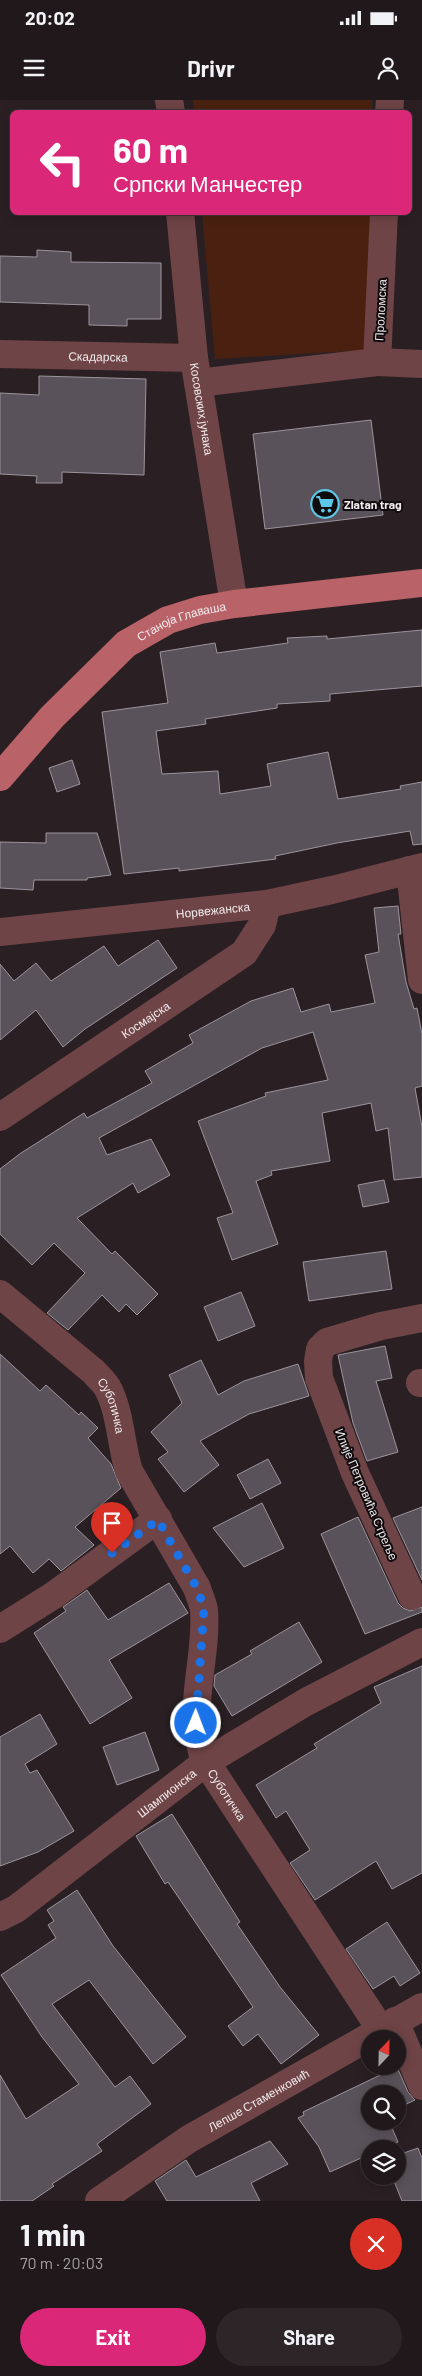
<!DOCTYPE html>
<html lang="en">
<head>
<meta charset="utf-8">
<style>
	body { margin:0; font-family:Barlow,sans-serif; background:#2d2528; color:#f1f3f6; height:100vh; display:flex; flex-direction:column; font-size:19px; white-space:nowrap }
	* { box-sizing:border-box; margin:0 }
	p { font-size:16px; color:#a2a0a3 }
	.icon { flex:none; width:28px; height:28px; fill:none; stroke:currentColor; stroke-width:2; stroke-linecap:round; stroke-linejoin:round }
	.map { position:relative; height:2101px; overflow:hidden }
	.drawer { display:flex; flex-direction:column; background:#20181b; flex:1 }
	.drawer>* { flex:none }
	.banner { position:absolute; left:10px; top:10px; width:402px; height:105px; border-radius:8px; box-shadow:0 2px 12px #0003,0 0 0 1px #3d373a; background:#db2777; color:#fff; overflow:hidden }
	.needle { width:32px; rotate:22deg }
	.controls { position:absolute; left:361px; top:1930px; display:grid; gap:10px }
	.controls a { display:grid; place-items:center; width:45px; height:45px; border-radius:50%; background:#20181b; box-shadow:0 2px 12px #0003,0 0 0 1px #3d373a; font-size:25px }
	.pin { position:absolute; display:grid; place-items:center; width:42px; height:42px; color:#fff; margin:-51px -21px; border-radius:50% 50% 50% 0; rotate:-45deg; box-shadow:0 0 5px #0007 }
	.pin .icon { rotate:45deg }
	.me { position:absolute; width:55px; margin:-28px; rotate:1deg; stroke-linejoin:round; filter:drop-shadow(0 0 4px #0008) }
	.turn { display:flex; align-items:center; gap:18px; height:105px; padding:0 20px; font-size:22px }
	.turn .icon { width:65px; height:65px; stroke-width:2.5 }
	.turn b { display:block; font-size:35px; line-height:42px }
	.round { display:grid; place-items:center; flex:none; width:52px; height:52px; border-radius:26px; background:#2d2528 }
	.head { display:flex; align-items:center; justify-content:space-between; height:85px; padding:0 20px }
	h1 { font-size:30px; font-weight:700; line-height:38px }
	.cta { display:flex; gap:10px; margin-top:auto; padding:10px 20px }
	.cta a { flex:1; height:58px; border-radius:30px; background:#db2777; color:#fff; font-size:20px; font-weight:700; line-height:58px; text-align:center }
	.cta a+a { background:#2d2528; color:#f1f3f6 }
	.status { display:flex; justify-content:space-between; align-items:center; height:35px; padding:0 25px; background:#20181b; direction:ltr }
	.status svg { height:14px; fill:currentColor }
	header { display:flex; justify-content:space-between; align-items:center; height:65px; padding:0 20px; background:#20181b; font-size:22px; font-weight:700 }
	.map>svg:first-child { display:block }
	.green { fill:#4a2110 }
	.building { fill:#5a525a; stroke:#9c949c }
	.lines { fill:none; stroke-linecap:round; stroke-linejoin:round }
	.minor { stroke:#6f4446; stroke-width:28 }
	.major { stroke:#b96268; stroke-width:28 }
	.route { stroke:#1a73e8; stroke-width:9; stroke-dasharray:0 16.2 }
	.labels { text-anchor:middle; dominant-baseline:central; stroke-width:4; stroke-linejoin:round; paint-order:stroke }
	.street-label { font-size:12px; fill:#f0eaec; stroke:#100b0d }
	.poi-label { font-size:12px; font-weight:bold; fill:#f0eaec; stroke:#100b0d; text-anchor:start }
</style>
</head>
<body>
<div class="status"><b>20:02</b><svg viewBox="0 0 49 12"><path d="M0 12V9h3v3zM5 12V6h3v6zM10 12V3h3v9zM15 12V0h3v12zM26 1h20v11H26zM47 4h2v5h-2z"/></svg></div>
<header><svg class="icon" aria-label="menu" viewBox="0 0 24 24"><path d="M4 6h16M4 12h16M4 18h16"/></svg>Drivr<svg class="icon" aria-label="person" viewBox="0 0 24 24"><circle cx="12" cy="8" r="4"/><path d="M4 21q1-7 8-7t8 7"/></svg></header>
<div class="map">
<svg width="422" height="2101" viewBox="0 0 422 2101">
	<rect width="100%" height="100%" fill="#2a2024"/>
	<path class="green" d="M193,0H372V12H194Z
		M202,113H370L367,250L215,259Z"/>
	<path class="building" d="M37,150L71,152V162L161,163V219H127V226L89,225V205L0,202V156L37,157Z
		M39,276L146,279L144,375L62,372V383H36L37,376L0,374V293L39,295Z
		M371,320L383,415L265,429L253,334Z
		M422,530V586L330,594V601L277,604V608L205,619L206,624L156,631L162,674L218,671L220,694L271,686L267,664L328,652L338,699L401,689L400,686L422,682V744L413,745L410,731L337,743L275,756L276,759L179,771V768L124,774L102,612L168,603L160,552L215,543L217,553L288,543L287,538L327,536V539Z
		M72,660L80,684L57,692L49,668Z
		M46,733H97L111,775L87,778V780H34L33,790L0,788V742L46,743Z
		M398,806L401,834H398L406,882L414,909L417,908L422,934V986L415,988L422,1027V1077L394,1080L388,1028L376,1031L371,1003L322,1013L330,1061L271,1071L272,1075L256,1081L278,1144L232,1160L217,1118L233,1113L198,1021L266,996L265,993L328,980L313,932L262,948L99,1038L107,1055L151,1039L170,1075L138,1093L133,1083L77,1118L112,1154L115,1151L158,1194L137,1215L126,1204L119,1212L102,1195L68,1230L47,1213L85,1173L54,1143L32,1165L0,1134V1069L21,1053L84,1013L87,1018L152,983L145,971L193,943L189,935L251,901L293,888L301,912L329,904L331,912L375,903L365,855L379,852L374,808Z
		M158,840L177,868L85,929L63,947L36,910L0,940V864L14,881L36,863L51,881L104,846L118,866Z
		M384,1080L389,1102L363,1107L358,1085Z
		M386,1151L392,1189L309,1201L303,1162Z
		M241,1192L255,1226L218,1241L204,1207Z
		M385,1246L392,1278L376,1281L398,1352L367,1361L353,1323L338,1255Z
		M0,1254L40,1291L46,1285L79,1315L81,1312L98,1328L88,1338L111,1364L121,1388L75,1427L94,1445L61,1471L49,1459L33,1473L10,1446L0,1454Z
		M201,1260L218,1295L244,1281L298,1264L309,1296L249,1314L200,1341L219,1365L184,1392L158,1359L168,1352L151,1332L182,1303L169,1275Z
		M268,1359L281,1383L250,1399L237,1375Z
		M262,1403L284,1448L244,1467L213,1428Z
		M422,1407V1480L393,1418Z
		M358,1417L398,1503L403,1508L410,1511L422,1507V1512L365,1534L321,1434Z
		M169,1483L188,1513L109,1560L132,1598L90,1624L34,1533L66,1511L63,1507L87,1490L108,1520Z
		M299,1522L322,1562L232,1616L214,1586L215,1575L252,1554L250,1551Z
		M422,1566V1773L392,1789L376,1761L315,1800L290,1763L310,1750L286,1711L276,1718L256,1685L317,1648L314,1644L381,1603L374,1587Z
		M40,1614L57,1644L25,1664L30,1673L37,1670L74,1731L38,1752L0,1766V1637Z
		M145,1632L159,1670L117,1685L103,1647Z
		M172,1714L240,1822L237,1824L280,1887L319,1935L281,1964L258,1934L243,1946L228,1926L253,1907L168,1782L165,1784L136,1736Z
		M77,1790L113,1846L186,1937L153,1964L89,1880L52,1904L115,1987L130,1976L151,2004L97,2044L102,2051L52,2084L54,2086L32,2101H0V1975L26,2019L79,1984L42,1937L1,1875L56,1838L48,1825L54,1821L47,1810Z
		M387,1822L420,1873L400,1886L394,1876L373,1889L346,1849Z
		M397,1967L408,1992L415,2000L398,2008V1994H370V2021H389L398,2042L383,2049H370V2054L330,2072L319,2047L298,2018L304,2015L303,2012Z
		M270,2041L288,2064L251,2083L260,2101H167L155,2081L186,2060L196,2077Z
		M418,2048L422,2058V2101H402L392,2076H398V2055Z"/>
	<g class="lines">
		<g class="minor">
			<path d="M169,0L171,12"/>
			<path d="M389,12L390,0"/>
			<path id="s1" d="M180,112L194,258L234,504"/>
			<path d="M384,112L377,262L422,264"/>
			<path id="s2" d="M0,254L194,258"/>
			<path d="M198,283L377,262"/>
			<path d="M410,770L422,880"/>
			<path id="s3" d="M0,832L267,804L332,790L422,767"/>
			<path id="s4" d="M0,1017L244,853L262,825L267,804"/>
			<path id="s5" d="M0,1194L94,1272C98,1277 104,1282 107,1287C120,1309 121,1346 129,1371L197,1488C199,1495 203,1503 204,1510C208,1561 184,1613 206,1662L381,1930"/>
			<path d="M420,1283H422"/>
			<path d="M412,1496L355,1373L319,1278L318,1261L320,1249L327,1242L381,1226L422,1218"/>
			<path d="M0,1529L54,1495L158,1419"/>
			<path id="s6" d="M0,1817L16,1809L206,1662L306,1602L422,1542"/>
			<path d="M395,1921L422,1986"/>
			<path id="s7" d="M99,2101L189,2039L422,1907"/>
		</g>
		<path class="major" id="s8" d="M0,677L52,617L126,544L168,520L200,510L234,504L422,483"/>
	</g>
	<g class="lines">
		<path class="route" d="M112,1453L158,1420L197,1488L204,1508L196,1623"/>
	</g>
	<defs>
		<symbol id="supermarket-ring" viewBox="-11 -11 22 22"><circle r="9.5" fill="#100b0d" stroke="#5ac8e6" stroke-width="1.5"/><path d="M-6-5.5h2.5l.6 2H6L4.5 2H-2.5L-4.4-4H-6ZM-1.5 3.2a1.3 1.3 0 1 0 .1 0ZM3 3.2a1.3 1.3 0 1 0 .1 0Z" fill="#5ac8e6"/></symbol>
	</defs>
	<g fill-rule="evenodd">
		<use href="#supermarket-ring" x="309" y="388" width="32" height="32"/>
	</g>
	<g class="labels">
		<g class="street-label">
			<text transform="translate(380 210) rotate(-87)">Проломска</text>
			<text stroke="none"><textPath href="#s2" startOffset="98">Скадарска</textPath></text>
			<text stroke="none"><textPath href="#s1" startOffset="198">Косовских јунака</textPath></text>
			<text stroke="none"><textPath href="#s8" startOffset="244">Станоја Главаша</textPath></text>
			<text stroke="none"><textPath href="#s3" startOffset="214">Норвежанска</textPath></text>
			<text stroke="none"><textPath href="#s4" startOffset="175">Космајска</textPath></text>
			<text stroke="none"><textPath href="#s5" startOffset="161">Суботичка</textPath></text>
			<text transform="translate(367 1394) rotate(67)">Илије Петровића Стреље</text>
			<text stroke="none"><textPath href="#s6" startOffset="208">Шампионска</textPath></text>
			<text stroke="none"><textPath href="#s5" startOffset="580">Суботичка</textPath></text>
			<text stroke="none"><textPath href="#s7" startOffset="189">Лепше Стаменковић</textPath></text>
		</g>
		<g class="poi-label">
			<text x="344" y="404">Zlatan trag</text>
		</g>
	</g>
</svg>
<div class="controls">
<a><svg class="needle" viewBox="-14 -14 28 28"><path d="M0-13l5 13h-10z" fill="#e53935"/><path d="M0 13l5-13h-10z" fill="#a2a0a3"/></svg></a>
<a><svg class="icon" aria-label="search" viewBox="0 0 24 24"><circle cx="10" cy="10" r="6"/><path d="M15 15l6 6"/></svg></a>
<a><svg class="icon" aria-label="layers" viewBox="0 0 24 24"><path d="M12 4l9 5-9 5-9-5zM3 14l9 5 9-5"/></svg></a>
</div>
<div class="pin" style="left:112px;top:1453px;background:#d93025"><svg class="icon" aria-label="arrive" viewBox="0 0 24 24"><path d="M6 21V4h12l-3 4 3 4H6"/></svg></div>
<svg class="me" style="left:196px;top:1623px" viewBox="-20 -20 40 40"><circle r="17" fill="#1a73e8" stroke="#fff" stroke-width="3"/><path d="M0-11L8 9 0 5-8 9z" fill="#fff"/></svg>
<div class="banner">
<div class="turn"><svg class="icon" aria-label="left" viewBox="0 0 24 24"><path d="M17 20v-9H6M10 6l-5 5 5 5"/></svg><div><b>60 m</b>Српски Манчестер</div></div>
</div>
</div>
<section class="drawer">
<div class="head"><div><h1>1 min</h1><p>70 m · 20:03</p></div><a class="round" style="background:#d93025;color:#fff"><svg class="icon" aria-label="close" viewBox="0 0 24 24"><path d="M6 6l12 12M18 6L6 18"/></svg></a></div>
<div class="cta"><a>Exit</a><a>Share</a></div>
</section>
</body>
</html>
